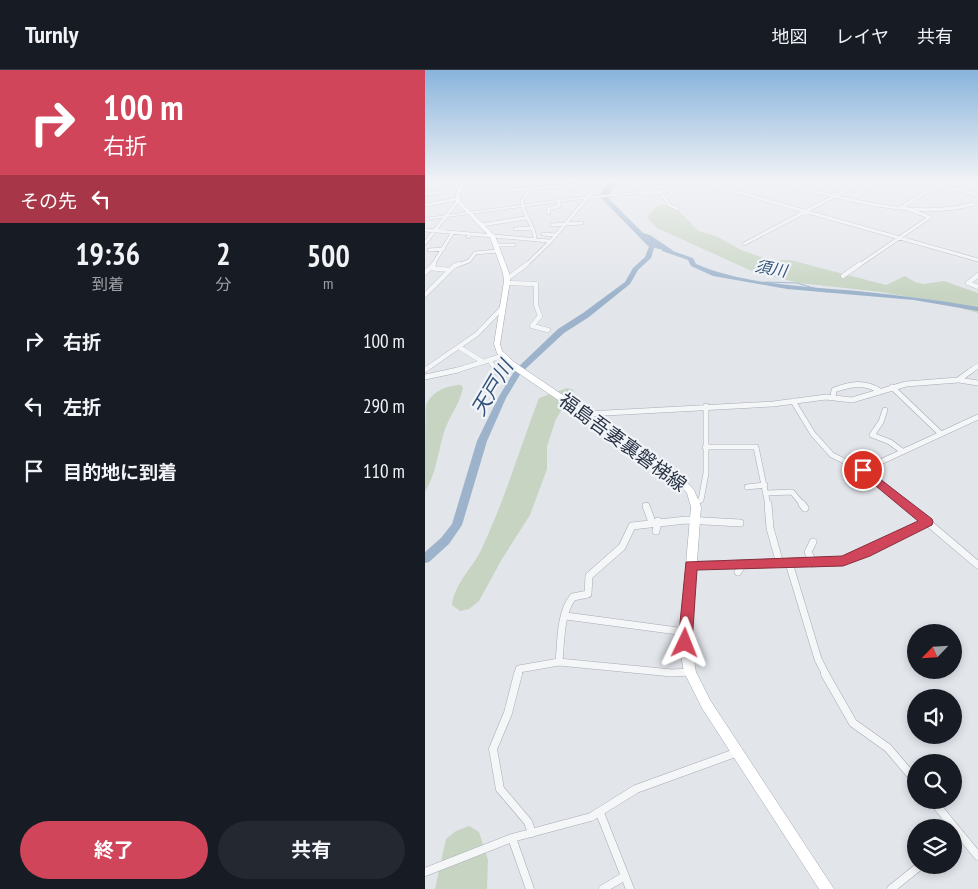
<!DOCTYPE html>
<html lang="ja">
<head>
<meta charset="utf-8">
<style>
	body { margin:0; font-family:"PT Sans Narrow","Noto Sans JP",sans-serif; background:#242831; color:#f1f3f6; height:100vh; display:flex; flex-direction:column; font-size:19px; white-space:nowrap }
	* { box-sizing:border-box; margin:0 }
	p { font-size:16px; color:#9ea1a6 }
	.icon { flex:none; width:28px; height:28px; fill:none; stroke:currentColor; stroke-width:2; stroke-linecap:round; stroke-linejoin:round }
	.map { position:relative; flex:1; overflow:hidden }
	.side { display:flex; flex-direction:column; background:#171b24; width:425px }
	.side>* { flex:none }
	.guide { background:#d1455b; color:#fff; overflow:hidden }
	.needle { width:32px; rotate:245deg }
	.fabs { position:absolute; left:482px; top:554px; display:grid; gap:10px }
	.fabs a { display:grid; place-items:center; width:55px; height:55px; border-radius:50%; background:#171b24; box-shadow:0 2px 8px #0003; font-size:25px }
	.pin { position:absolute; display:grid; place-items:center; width:42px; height:42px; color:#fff; margin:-21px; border:2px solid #fff; border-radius:50%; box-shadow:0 1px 5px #0007 }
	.me { position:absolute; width:55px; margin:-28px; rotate:2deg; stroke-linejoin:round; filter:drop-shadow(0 0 4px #0008) }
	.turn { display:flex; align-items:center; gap:18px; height:105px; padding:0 20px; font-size:22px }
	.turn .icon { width:65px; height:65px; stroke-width:2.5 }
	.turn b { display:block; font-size:35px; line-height:42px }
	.then { display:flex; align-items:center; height:48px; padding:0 20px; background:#0003; gap:10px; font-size:19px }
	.eta { display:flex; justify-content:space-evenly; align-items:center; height:85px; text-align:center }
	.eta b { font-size:30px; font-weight:700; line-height:35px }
	.button { display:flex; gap:10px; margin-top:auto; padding:10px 20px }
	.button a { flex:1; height:58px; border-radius:30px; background:#d1455b; color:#fff; font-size:20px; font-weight:700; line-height:58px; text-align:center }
	.button a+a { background:#242831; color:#f1f3f6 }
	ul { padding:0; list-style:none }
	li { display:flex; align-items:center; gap:15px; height:65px; padding:0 20px }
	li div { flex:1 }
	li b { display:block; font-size:19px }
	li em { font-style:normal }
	header { display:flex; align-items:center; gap:30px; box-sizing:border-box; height:70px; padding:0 25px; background:#171b24; border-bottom:1px solid #363941 }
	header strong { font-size:24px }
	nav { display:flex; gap:28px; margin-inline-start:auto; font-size:18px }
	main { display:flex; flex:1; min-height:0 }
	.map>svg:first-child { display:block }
	.green { fill:#c7d4c2 }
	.water { fill:#9cb3cb }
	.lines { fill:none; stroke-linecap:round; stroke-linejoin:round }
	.stream { stroke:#9cb3cb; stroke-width:1 }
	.river { fill:#9cb3cb; fill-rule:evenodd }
	.minor-far4-casing { stroke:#a7acb5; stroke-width:4 }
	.minor-far3-casing { stroke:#a7acb5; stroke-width:5 }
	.minor-far2-casing { stroke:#a7acb5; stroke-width:6 }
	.minor-far1-casing { stroke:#a7acb5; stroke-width:8 }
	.minor-casing { stroke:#a7acb5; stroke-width:9 }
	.tertiary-casing { stroke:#a7acb5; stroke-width:1 }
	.primary-casing { stroke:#a1a9b6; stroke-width:1 }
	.minor-far4 { stroke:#f4f6f8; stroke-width:3 }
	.minor-far3 { stroke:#f4f6f8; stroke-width:4.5 }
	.minor-far2 { stroke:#f4f6f8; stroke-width:5 }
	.minor-far1 { stroke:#f4f6f8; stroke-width:7 }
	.minor { stroke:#f4f6f8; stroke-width:8 }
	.tertiary { fill:#f4f6f8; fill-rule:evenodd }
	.primary { fill:#fff; fill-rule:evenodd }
	.route { fill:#d1455b; stroke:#882d3b }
	.labels { text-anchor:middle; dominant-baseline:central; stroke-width:4.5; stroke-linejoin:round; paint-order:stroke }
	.far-water-label { font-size:16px; font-style:italic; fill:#325277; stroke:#f1f4f8 }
	.street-label { font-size:19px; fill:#293343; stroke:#f1f4f8 }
	.water-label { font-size:20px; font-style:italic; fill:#325277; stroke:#f1f4f8 }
</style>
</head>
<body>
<header>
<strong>Turnly</strong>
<nav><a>地図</a><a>レイヤ</a><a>共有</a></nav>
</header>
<main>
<section class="side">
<div class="guide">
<div class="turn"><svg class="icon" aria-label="right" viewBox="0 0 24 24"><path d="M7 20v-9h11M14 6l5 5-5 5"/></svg><div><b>100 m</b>右折</div></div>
<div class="then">その先<svg class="icon" aria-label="left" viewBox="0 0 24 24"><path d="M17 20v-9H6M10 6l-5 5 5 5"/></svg></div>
</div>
<div class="eta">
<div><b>19:36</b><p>到着</p></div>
<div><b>2</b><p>分</p></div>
<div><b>500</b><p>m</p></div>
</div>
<ul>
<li><svg class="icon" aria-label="right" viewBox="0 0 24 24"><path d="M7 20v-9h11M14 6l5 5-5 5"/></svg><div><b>右折</b></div><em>100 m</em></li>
<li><svg class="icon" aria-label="left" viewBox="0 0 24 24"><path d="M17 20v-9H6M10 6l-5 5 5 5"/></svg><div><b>左折</b></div><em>290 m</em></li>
<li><svg class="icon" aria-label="arrive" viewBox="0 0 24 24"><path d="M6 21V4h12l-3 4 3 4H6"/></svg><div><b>目的地に到着</b></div><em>110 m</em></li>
</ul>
<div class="button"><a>終了</a><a>共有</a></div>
</section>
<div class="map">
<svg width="553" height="819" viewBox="0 0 553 819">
	<rect width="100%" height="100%" fill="#e2e5ea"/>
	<path class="green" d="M238,134L252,139L273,161L291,166L316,180L345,190H365L461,215L480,206L490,212L499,214L519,211L553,223V243L518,233L456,222L374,213L329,202L232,158L224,150L223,145L233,136Z
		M36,315L38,318C35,334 24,346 19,362C13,382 11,404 0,422C0,407 0,346 1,336C6,321 23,315 36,315Z
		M142,318L149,320L131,349L122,376V399L105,445L77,489L54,531L44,539L35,541L27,535C30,512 48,498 57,478C80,429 95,378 114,328Z
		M44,756L54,762L63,790L62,819H10L21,769L31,761Z"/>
	<path class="water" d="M186,111H194L184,125L185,130L218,163L225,165L253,184L223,176L176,128V122Z"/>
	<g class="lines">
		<path class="stream" d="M341,212L372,213L402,222"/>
		<path class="river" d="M225,174L230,175L226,188L213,200L205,214L164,247L139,263L96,303L81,328L62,371L37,455L24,474L4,492L0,493V482L16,468L27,454L52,371L73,328L90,300L133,259L158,243L200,212L208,198L220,187Z
			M239,178L268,188L271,194C317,214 382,217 432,221C473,225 512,230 553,237V241L489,230L362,219L288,206L266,196L263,190L237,181V179Z"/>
		<defs>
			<path id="minor-far4" d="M100,111L104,116L102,125L97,130C97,145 110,155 110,169
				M350,111C408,126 489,151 548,134
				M423,111L456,120
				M497,111L553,125
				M0,112L3,111
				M280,113L553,190
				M81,114L90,111
				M36,117L76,111
				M86,120L163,114
				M167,120L177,111
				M215,122L223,125L245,120
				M236,123L244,135L253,139
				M1,124L17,122
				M0,135L32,129
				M124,143L123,139L134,136V131
				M140,154L157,153
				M56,155L100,148
				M127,155L140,154
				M90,159L107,158
				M0,160L46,164L43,167
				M46,164L124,171
				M118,164L130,165
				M0,173L33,131
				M319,174L438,111
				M71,175H89
				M4,180L19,179
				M7,196L28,162
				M30,196L44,191L50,183L73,181
				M100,196L126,171L168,121L159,111
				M433,196L505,147L477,137L518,111"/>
			<path id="minor-far3" d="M5,198L25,200
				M0,203L9,194
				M553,205L543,213L553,217
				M418,206L435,194
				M82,209L102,194
				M82,213L111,214V235L115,246L107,256L123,260
				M0,225L29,196L34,194
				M34,277L58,292
				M64,290L72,301
				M0,300L52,264L79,236
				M29,301L77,286
				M545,301L553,296"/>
			<path id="minor-far2" d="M71,300L73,303
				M0,307L33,300
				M534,310L553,313
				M467,317L516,364
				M408,327L409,320C426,314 439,311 455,321
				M368,331L388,364L407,385L447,405L483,435
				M460,340L456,352L447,365L465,372L477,381
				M162,344L348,334L401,327L427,330L481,314L533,310L547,300
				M280,377H331L343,435
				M438,400L553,347
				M322,417L340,415
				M342,423L367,422L378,435
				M270,433L276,430L281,403V336"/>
			<path id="minor-far1" d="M343,434L345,458L355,494
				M377,434L380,438
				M481,434L553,495
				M221,436L227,452
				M231,461L233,451
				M388,472L383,482L389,494
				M364,493L393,589L401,605
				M265,495L418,491L441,483L502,452
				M313,502L318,494
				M141,546L260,562
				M134,592C136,572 135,543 148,527L163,524L164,506L197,477L207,456L261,450L315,453
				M93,605L94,599L134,592L247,603L265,602"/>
			<path id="minor" d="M93,604L83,643L68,679L75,719L103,752L107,763
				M400,604L428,653L463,678L491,711
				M507,730L553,786
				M175,743L205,819
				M87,768L105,819
				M529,769L535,764
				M0,802L87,768L166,747L211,719L313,682
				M178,819L200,806
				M466,819L496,795"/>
			<path id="tertiary" d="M279,111H287L245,121L148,130L0,150V148L148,128L245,119Z"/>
			<path id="primary" d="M36,111H40L35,124V131L70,166L84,203L85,211L75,274L77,281L89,292L254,404L269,420L276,437L266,573L271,602L285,630L409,819H394L277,638L259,602L254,573L266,437L262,423L248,408L83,296L72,283L69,274L79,211L78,203L65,167L31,131V124Z"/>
		</defs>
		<use href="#minor-far4" class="minor-far4-casing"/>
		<use href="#minor-far3" class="minor-far3-casing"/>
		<use href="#minor-far2" class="minor-far2-casing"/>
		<use href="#minor-far1" class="minor-far1-casing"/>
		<use href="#minor" class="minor-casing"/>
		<use href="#tertiary" class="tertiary-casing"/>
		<use href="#primary" class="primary-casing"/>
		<use href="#minor-far4" class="minor-far4"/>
		<use href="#minor-far3" class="minor-far3"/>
		<use href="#minor-far2" class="minor-far2"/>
		<use href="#minor-far1" class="minor-far1"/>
		<use href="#minor" class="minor"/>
		<use href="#tertiary" class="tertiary"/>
		<use href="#primary" class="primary"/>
	</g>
	<linearGradient id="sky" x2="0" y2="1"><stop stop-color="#89b4dc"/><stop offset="0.49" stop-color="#f2f3f6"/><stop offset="1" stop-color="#f2f3f6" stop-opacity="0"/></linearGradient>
	<rect width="553" height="226" fill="url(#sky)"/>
	<path class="route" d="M438,396L507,449L508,452L507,455L445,486L418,496L272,500L267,573L265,577L260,579L255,577L253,573L261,492L417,486L493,451L434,402V397Z"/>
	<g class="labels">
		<g class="far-water-label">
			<text transform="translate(346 198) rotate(10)">須川</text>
		</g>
		<g class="street-label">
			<text transform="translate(198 372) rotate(36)">福島吾妻裏磐梯線</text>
		</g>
		<g class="water-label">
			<text transform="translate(67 318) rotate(-59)">天戸川</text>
		</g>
	</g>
</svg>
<div class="fabs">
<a><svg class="needle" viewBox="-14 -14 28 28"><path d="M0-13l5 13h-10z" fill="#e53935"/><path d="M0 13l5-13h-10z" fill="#9ea1a6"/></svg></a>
<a><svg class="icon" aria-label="sound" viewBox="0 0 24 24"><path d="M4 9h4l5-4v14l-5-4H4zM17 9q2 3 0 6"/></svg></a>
<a><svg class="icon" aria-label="search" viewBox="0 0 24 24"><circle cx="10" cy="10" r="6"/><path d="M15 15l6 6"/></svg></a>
<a><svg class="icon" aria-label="layers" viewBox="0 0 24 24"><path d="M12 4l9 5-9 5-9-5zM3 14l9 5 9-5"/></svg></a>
</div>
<div class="pin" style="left:438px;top:400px;background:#d93025"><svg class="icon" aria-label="arrive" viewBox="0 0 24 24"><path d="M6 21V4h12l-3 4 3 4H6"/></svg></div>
<svg class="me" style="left:260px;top:573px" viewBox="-20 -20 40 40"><path d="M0-17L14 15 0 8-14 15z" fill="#d1455b" stroke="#fff" stroke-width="4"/></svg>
</div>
</main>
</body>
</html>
